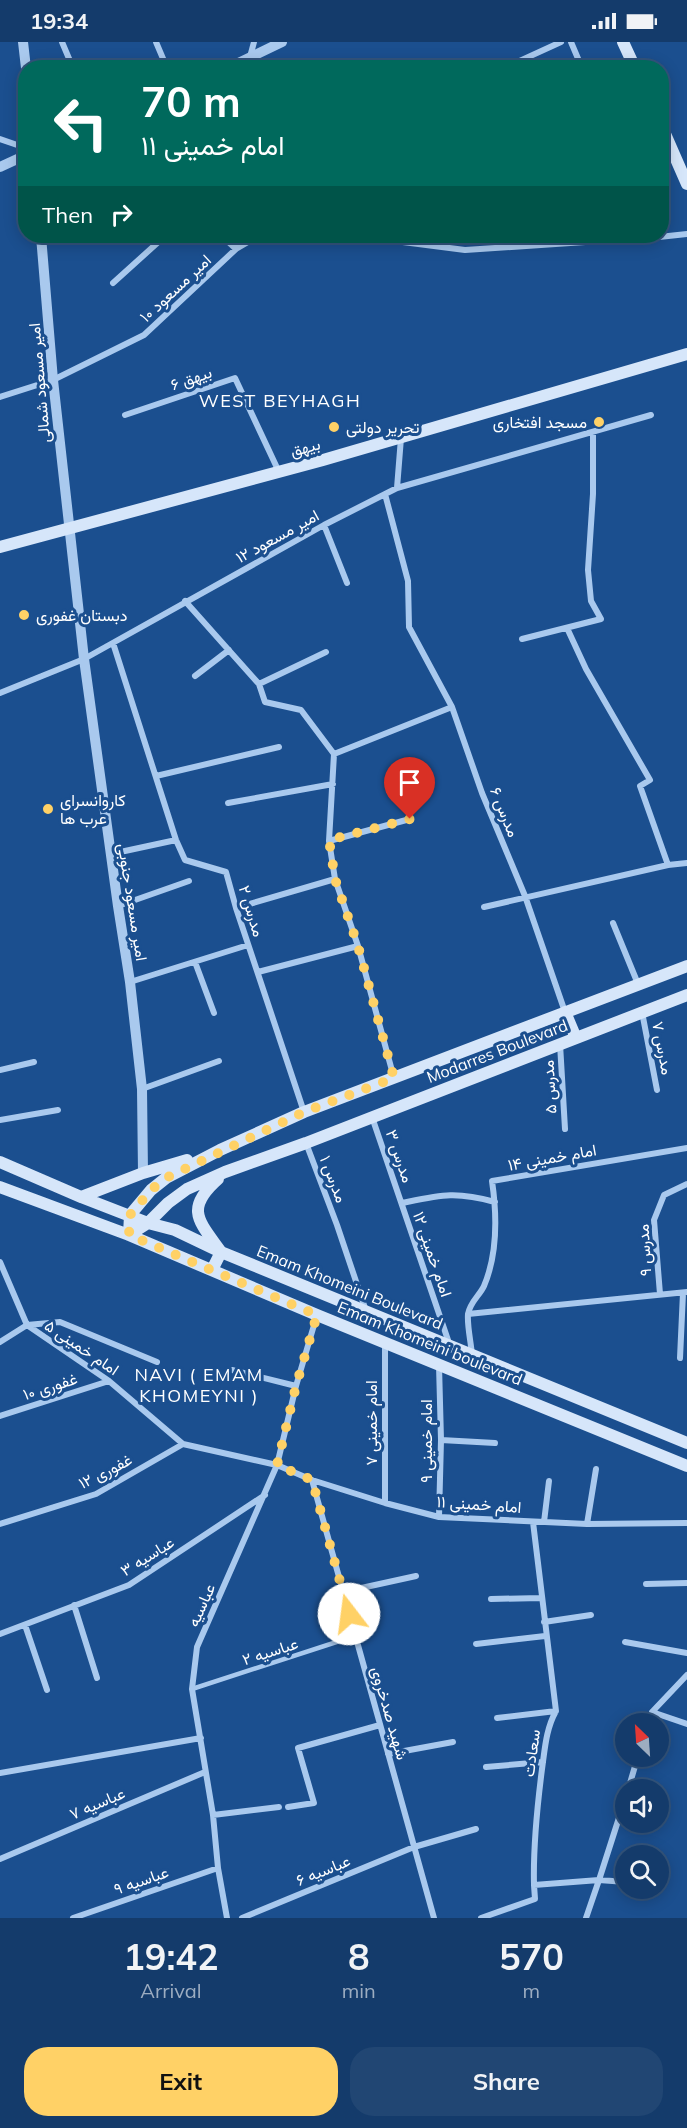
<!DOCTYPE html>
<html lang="en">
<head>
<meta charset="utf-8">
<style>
	body { margin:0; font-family:Mulish,Vazirmatn,sans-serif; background:#214673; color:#f1f3f6; height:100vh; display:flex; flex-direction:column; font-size:22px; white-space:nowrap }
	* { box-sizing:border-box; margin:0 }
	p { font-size:20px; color:#9dadc1 }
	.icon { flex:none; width:33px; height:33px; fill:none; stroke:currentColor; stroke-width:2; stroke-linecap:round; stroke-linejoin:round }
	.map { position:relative; height:1876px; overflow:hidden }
	.sheet { display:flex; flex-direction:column; background:#143b6b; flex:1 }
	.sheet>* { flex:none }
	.guide { position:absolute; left:18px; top:18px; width:651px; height:183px; border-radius:24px; box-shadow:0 3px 15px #0003,0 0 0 2px #33557e; background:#00695c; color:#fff; overflow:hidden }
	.needle { width:39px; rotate:335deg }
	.buttons { position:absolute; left:615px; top:1671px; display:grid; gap:12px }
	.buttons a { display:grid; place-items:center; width:54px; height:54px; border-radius:50%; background:#143b6b; box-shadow:0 3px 15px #0003,0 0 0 2px #33557e; font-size:30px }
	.pin { position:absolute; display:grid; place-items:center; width:51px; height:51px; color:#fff; margin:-62px -26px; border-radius:50% 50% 50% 0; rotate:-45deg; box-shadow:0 0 6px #0007 }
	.pin .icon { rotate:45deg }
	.me { position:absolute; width:66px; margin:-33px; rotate:345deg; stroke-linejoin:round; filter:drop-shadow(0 0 4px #0008) }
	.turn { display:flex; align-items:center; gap:21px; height:126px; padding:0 24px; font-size:27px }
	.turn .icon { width:78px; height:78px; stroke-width:2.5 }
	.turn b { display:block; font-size:42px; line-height:51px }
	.then { display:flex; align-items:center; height:57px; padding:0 24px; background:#0003; gap:12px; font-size:22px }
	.eta { display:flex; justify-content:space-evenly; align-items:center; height:102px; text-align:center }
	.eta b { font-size:36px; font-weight:700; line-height:42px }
	.button { display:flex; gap:12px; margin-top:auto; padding:12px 24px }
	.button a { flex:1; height:69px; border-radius:24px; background:#ffd166; color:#111; font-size:24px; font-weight:700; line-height:69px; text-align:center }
	.button a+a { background:#214673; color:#f1f3f6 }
	.status { display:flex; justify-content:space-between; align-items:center; height:42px; padding:0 30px; background:#143b6b; direction:ltr }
	.status svg { height:16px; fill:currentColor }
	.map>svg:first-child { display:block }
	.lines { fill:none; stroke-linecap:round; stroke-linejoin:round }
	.service { stroke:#a9c9ee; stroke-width:4.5 }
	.minor { stroke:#a9c9ee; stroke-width:6 }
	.tertiary { stroke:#a9c9ee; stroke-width:10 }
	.secondary { stroke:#d6e6fa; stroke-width:12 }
	.route { stroke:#ffd166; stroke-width:10; stroke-dasharray:0 18 }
	.poi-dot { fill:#ffd166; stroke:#1b4f8f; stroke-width:2 }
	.labels { text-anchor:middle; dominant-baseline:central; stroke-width:6; stroke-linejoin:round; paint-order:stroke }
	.street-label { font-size:16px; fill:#fff; stroke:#1b4f8f }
	.poi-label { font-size:16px; fill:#fff; stroke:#1b4f8f; text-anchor:start }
	.neighbourhood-label { font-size:18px; letter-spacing:1.5px; fill:#fff; stroke:#1b4f8f }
</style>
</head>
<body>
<div class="status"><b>19:34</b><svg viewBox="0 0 49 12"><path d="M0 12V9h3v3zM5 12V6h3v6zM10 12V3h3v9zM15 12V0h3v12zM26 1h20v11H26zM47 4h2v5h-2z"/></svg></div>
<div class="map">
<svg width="687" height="1876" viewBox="0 0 687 1876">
	<rect width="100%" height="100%" fill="#1b4f8f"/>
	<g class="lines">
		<path class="service" d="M192,1647L355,1594"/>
		<path class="minor" d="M62,0L73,26
			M156,0L167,26
			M571,0L582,26
			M250,15L254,0
			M504,26L561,0
			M0,97L26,106
			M222,194L236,207
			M336,194H356L465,208L659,195L687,192
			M533,194L536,202
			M113,241L165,194
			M0,355L53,338L144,293L236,207L248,200L267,194
			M125,373L235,336L279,430
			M397,446L401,396
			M385,452L408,539L409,585L452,665L482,751L525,854L565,970
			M324,483L347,541
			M185,559L259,642L265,660L301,668L334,712L329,799L335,837L358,904L394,1036
			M567,586L586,627L650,738L640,744L668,823
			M522,597L601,577L591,559L588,528L593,452V391
			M113,601L176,798L185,818L226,830L236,866L304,1070
			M195,634L229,608
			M259,642L326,610
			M0,651L84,617L324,483L397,446L651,373
			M334,712L452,665
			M156,734L279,705
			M228,761L333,742
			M329,799L410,777
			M111,812L176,798
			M118,864L189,839
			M484,865L668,823L687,821
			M236,866L335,837
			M613,881L638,942
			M195,920L214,971
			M258,930L358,904
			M130,940L248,903
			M642,970L657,1048
			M560,1002L565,1087
			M0,1028L34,1020
			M142,1047L219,1019
			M372,1075L449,1301
			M0,1078L58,1068
			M306,1101L337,1183L366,1269
			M402,1161C441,1153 455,1149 495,1160
			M0,1220L27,1283L109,1339L183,1402L277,1423L312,1438L385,1461L439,1475L587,1482L687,1481
			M660,1252L654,1178L664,1153L687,1142
			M468,1272L687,1250
			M0,1300L27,1283L60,1280L157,1320
			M472,1313C471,1300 467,1284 468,1272C470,1260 480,1253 484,1244C498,1211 497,1173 492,1139L687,1106
			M680,1316L683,1251
			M439,1323L441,1398L439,1475
			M232,1328L296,1344
			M0,1374L109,1339
			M441,1398L495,1401
			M312,1438L434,1876
			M385,1461V1300
			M533,1480L556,1669C546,1687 545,1706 542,1727C537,1766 533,1804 534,1843L599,1838L586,1876
			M544,1480L549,1439
			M0,1482L96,1452L183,1402
			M587,1482L596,1427
			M646,1542L687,1541
			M343,1550L416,1534
			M491,1557L541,1556
			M74,1563L97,1636
			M544,1580L591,1573
			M25,1583L47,1648
			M0,1592L129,1543L265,1453
			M625,1600L687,1611
			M476,1602L545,1594
			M652,1670L687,1682
			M497,1676L556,1669
			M649,1682L652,1670L687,1633
			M388,1712L453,1700
			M486,1725L543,1720
			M0,1731L201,1696
			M628,1748L638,1714
			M626,1754L599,1838L626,1840
			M288,1765L314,1761L298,1706L380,1683
			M658,1769L664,1771
			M213,1773L279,1765
			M0,1817L205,1730
			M73,1876L218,1826
			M227,1876L218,1826L213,1773L192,1647L197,1605L277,1423L296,1344L317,1273
			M242,1876L414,1805L476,1787
			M481,1876L535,1857L534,1843"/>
		<path class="tertiary" d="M23,0L26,26
			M228,26L282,0
			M0,125L26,113
			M41,194L53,338L84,617L118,864L130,940L142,1047L143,1131"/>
		<path class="secondary" d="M623,0L635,26
			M662,85L687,142
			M0,505L323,418L687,312
			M565,970L576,996
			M0,1120L81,1155L148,1181L175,1188L221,1210L687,1401
			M0,1145L129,1193L317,1273L687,1424
			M81,1155L143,1131L187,1118
			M129,1193L130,1173L151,1148L166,1136L220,1108L304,1070L687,924
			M129,1193L148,1181L168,1161L187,1147L225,1130L306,1101L687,953
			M212,1228L221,1210C199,1179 184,1167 218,1137"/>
	</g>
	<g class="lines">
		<path class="route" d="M349,1572L312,1438L277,1423L296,1344L317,1273L129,1193L130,1173L151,1148L166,1136L304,1070L394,1036L358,904L335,837L329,798L410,777"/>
	</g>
	<g class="poi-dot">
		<circle cx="599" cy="380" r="6"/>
		<circle cx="334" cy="385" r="6"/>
		<circle cx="24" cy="573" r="6"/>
		<circle cx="48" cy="767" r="6"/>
	</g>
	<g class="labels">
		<g class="street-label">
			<text transform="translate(175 246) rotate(-43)">امیر مسعود ۱۰</text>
			<text transform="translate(191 336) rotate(-19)">بیهق ۶</text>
			<text transform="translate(39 341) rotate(-95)">امیر مسعود شمالی</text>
			<text transform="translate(305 405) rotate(-15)">بیهق</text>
			<text transform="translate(277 494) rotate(-29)">امیر مسعود ۱۲</text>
			<text transform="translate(505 770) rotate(68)">مدرس ۶</text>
			<text transform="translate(133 860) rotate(81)">امیر مسعود جنوبی</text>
			<text transform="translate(252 869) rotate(73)">مدرس ۲</text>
			<text transform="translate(663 1006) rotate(79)">مدرس ۷</text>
			<text transform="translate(497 1009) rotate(-21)">Modarres Boulevard</text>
			<text transform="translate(549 1045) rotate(-93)">مدرس ۵</text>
			<text transform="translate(400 1114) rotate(71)">مدرس ۳</text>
			<text transform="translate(552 1115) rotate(-10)">امام خمینی ۱۴</text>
			<text transform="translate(334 1137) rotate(69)">مدرس ۱</text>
			<text transform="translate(644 1208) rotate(-93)">مدرس ۹</text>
			<text transform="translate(433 1212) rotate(71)">امام خمینی ۱۲</text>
			<text transform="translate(350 1245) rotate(22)">Emam Khomeini Boulevard</text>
			<text transform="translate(430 1301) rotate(22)">Emam Khomeini boulevard</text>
			<text transform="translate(82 1305) rotate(34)">امام خمینی ۵</text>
			<text transform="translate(50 1344) rotate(-18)">غفوری ۱۰</text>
			<text transform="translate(371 1381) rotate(-90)">امام خمینی ۷</text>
			<text transform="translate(426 1399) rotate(-90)">امام خمینی ۹</text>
			<text transform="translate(105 1429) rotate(-27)">غفوری ۱۲</text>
			<text transform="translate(479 1462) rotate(4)">امام خمینی ۱۱</text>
			<text transform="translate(147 1514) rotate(-32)">عباسیه ۳</text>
			<text transform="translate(201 1563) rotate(-66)">عباسیه</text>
			<text transform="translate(270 1609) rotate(-18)">عباسیه ۲</text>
			<text transform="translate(390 1671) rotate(74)">شهید صدخروی</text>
			<text transform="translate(531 1711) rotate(-82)">سعادت</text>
			<text transform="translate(97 1761) rotate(-23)">عباسیه ۷</text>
			<text transform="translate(323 1828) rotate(-22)">عباسیه ۶</text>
			<text transform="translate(141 1838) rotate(-19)">عباسیه ۹</text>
		</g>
		<g class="poi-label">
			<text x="587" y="380" text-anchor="end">مسجد افتخاری</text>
			<text x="346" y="385">تحریر دولتی</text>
			<text x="36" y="573">دبستان غفوری</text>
			<text x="60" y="758">کاروانسرای<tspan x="60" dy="18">عرب ها</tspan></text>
		</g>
		<g class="neighbourhood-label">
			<text x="280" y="358">WEST BEYHAGH</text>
			<text x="199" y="1332">NAVI ( EMAM<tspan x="199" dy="21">KHOMEYNI )</tspan></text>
		</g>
	</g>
</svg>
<div class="buttons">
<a><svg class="needle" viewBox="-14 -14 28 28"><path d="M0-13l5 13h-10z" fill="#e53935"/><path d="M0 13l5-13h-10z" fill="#9dadc1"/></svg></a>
<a><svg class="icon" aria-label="sound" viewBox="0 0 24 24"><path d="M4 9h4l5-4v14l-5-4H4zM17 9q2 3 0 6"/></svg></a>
<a><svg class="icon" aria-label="search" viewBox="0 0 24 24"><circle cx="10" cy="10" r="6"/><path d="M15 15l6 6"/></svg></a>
</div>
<div class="pin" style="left:410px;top:777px;background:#d93025"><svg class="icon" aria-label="arrive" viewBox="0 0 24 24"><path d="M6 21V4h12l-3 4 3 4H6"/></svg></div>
<svg class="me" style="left:349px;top:1572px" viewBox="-20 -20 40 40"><circle r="19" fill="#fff"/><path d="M0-13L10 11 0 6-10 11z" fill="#ffd166"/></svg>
<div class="guide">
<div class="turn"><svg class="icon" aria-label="left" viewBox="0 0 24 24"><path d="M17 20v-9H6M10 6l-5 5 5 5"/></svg><div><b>70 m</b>امام خمینی ۱۱</div></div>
<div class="then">Then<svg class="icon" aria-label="right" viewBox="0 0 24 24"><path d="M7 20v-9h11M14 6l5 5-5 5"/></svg></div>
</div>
</div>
<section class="sheet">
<div class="eta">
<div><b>19:42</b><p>Arrival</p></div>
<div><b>8</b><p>min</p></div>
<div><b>570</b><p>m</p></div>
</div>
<div class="button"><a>Exit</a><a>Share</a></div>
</section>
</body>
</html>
